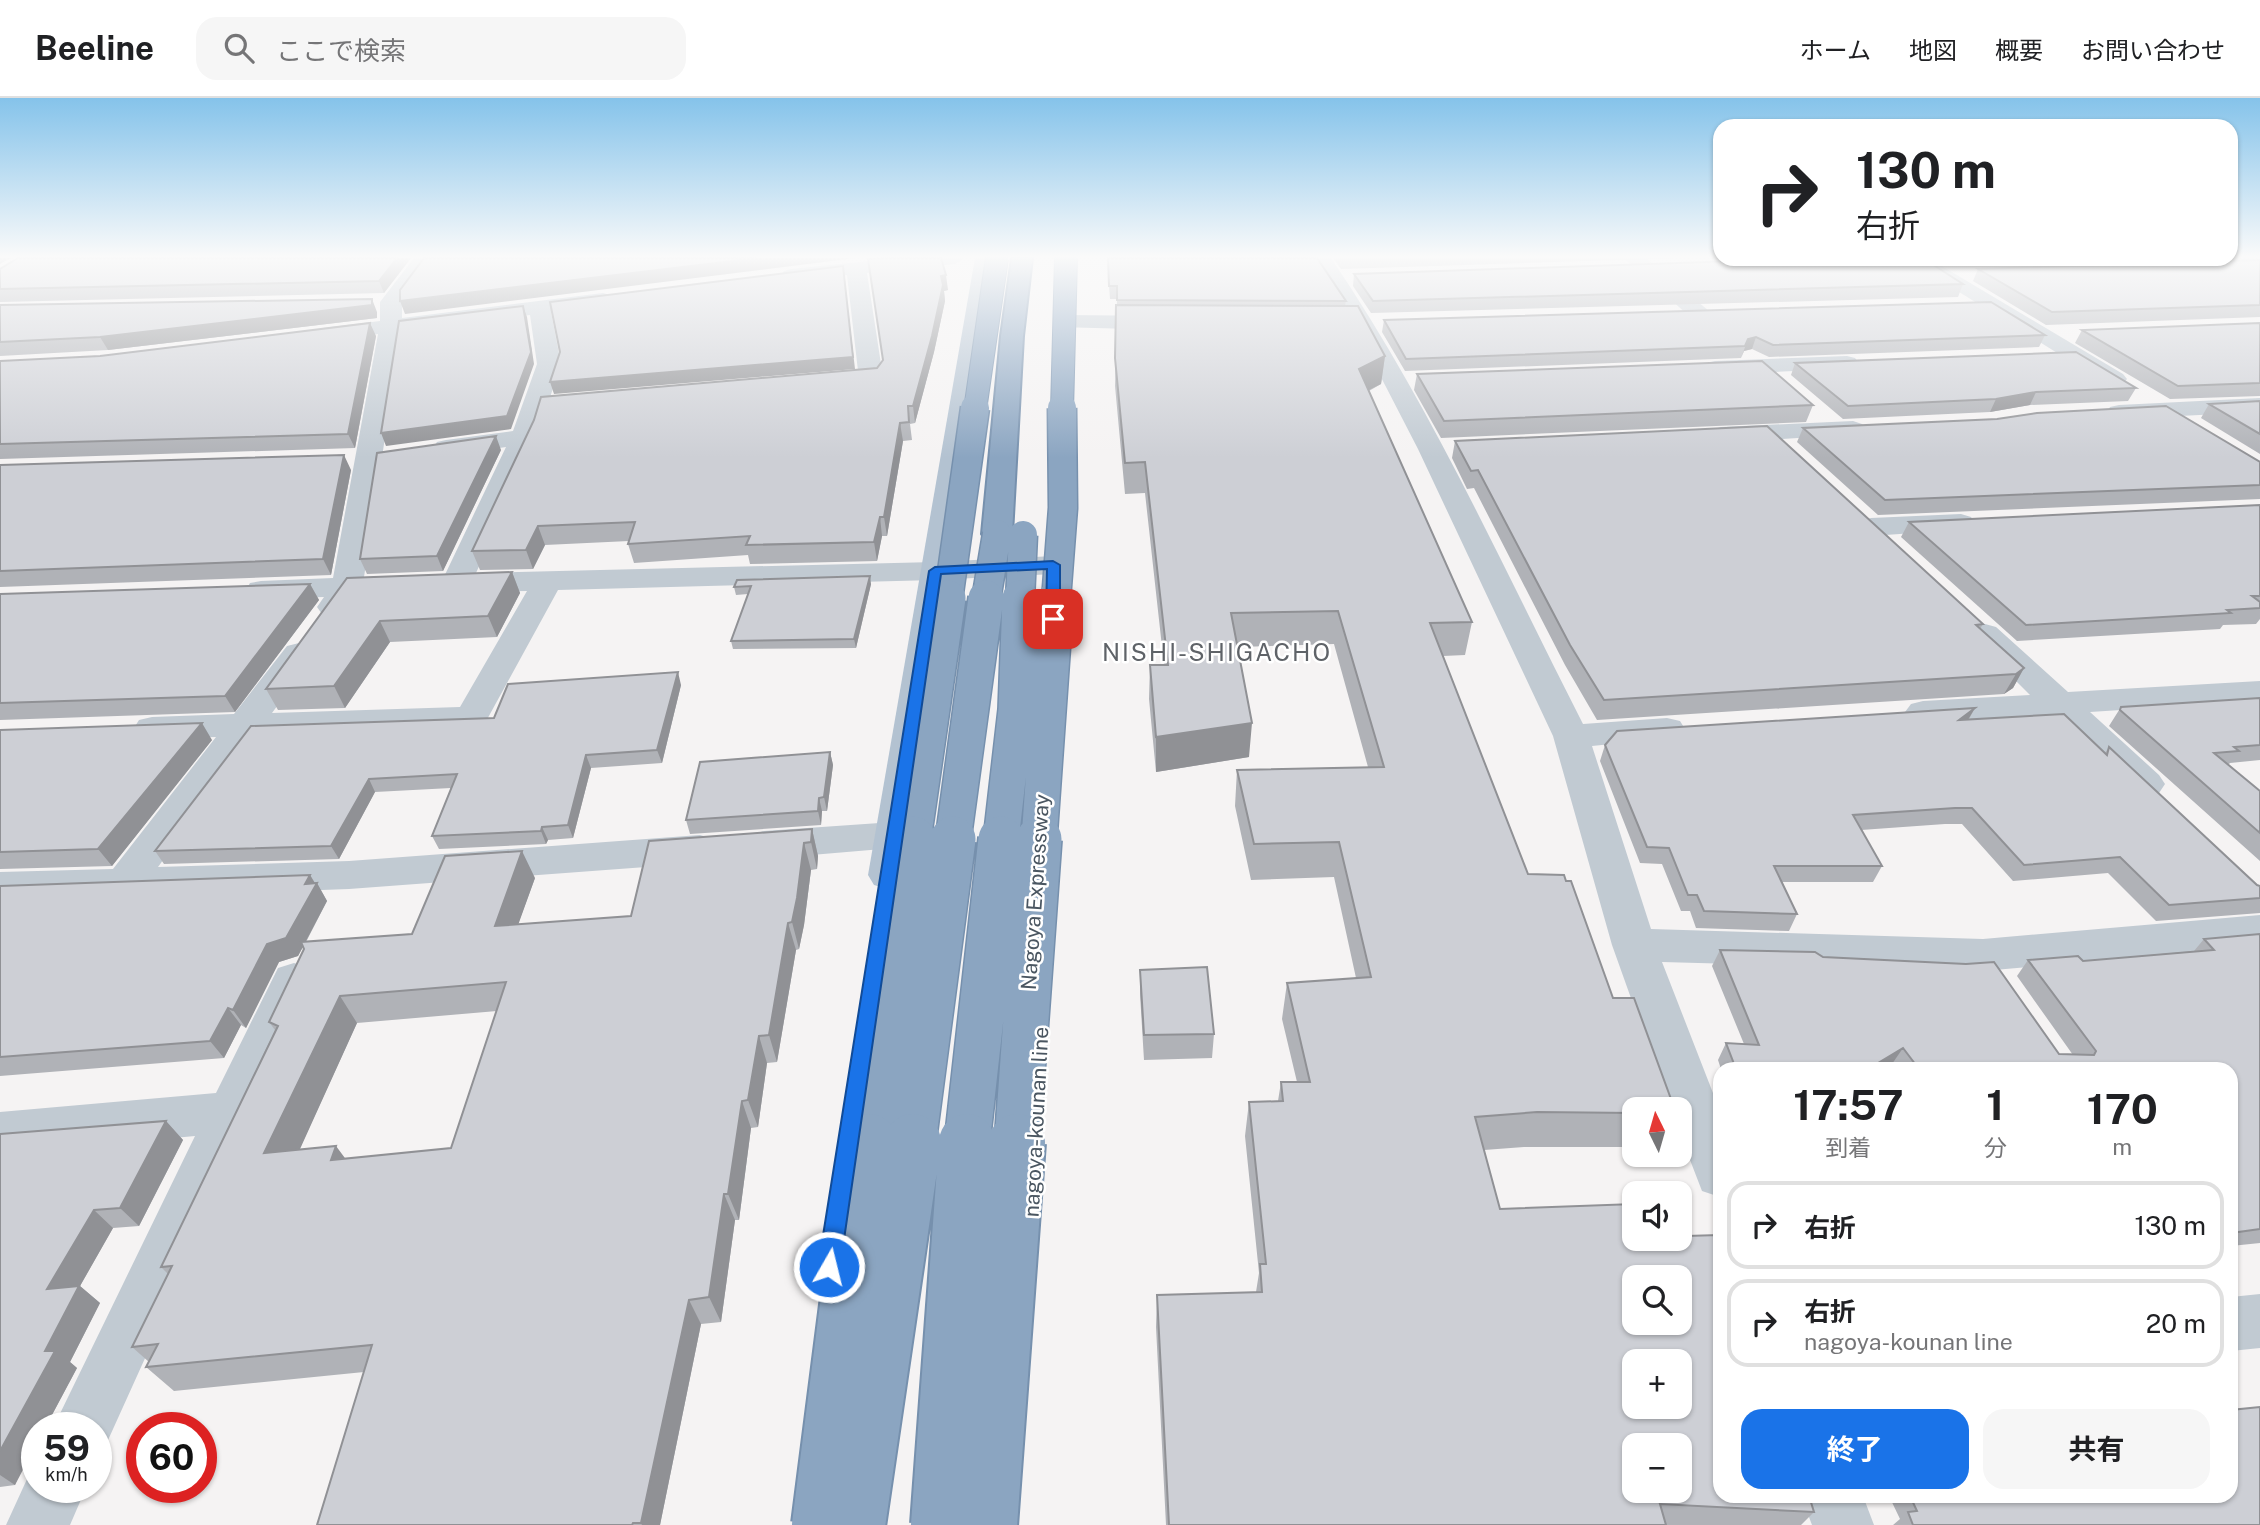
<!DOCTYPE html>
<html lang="ja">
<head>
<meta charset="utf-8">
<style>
	body { margin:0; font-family:"Public Sans","Noto Sans JP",sans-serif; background:#f6f6f6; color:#202124; height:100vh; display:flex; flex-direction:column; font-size:26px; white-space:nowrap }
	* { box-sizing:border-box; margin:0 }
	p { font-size:23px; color:#757577 }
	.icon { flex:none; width:38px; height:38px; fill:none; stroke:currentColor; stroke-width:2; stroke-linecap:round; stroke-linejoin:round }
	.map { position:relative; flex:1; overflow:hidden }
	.details { position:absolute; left:1713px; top:964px; width:525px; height:441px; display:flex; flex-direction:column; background:#fff; border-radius:21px; box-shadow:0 2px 5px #0004 }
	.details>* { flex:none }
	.top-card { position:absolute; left:1713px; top:21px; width:525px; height:147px; border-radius:21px; box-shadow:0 2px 5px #0004; background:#fff; color:#202124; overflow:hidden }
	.needle { width:46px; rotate:355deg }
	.controls { position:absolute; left:1622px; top:999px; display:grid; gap:14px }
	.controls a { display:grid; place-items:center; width:70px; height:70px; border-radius:14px; background:#fff; box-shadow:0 2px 5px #0004; font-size:35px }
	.speed { position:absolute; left:21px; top:1314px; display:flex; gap:14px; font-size:35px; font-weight:700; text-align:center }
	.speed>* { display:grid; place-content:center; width:91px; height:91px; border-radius:50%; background:#fff; box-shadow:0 2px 5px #0004; line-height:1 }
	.speed small { font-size:18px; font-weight:400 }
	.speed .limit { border:10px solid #d22; background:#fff; color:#111 }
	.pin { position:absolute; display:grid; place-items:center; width:60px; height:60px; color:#fff; margin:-30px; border-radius:14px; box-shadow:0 4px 10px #0006 }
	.me { position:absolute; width:77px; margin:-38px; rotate:8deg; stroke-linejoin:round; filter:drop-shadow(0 0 5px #0008) }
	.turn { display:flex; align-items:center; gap:24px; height:147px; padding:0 28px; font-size:32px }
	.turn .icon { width:91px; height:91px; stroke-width:2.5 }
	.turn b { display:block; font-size:49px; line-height:60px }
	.eta { display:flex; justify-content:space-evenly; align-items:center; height:119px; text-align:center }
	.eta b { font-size:42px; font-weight:700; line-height:49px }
	.primary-button { display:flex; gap:14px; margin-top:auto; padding:14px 28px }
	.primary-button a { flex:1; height:80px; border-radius:21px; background:#1a73e8; color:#fff; font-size:28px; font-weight:700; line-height:80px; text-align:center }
	.primary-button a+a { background:#f6f6f6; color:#202124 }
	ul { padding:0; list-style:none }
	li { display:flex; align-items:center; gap:21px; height:88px; margin:0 14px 10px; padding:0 14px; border:4px solid #e0e0e0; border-radius:21px }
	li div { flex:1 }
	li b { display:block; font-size:26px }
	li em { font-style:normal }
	header { display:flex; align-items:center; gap:42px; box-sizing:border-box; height:98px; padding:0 35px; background:#fff; border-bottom:2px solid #e0e0e0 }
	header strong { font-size:33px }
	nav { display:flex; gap:38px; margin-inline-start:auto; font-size:24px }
	.search { width:490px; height:63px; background:#f6f6f6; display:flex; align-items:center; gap:18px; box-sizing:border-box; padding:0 24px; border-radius:21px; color:#757577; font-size:26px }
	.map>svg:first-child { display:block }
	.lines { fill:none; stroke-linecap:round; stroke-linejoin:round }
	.motorway-casing { stroke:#7690ad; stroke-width:4 }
	.minor { fill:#c1cad2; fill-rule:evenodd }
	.primary { fill:#b3c2d1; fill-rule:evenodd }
	.motorway { fill:#8ba5c1; fill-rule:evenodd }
	.motorway-bridge-far4-casing { stroke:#7690ad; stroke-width:24; stroke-linecap:butt }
	.motorway-bridge-far3-casing { stroke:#7690ad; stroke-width:31; stroke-linecap:butt }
	.motorway-bridge-far2-casing { stroke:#7690ad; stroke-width:38; stroke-linecap:butt }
	.motorway-bridge-far1-casing { stroke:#7690ad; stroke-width:48; stroke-linecap:butt }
	.motorway-bridge-casing { stroke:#7690ad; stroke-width:60; stroke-linecap:butt }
	.motorway-bridge-far4 { stroke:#8ba5c1; stroke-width:22 }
	.motorway-bridge-far3 { stroke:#8ba5c1; stroke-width:28 }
	.motorway-bridge-far2 { stroke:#8ba5c1; stroke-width:35 }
	.motorway-bridge-far1 { stroke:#8ba5c1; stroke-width:45 }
	.motorway-bridge { stroke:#8ba5c1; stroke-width:56 }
	.wall { fill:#b0b2b7; fill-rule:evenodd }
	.shaded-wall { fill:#909195 }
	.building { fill:#cdcfd5; stroke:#909195; stroke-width:2; fill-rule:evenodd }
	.route { fill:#1a73e8; stroke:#114b97; stroke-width:2 }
	.labels { text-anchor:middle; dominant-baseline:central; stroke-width:5; stroke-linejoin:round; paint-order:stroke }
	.street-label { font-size:21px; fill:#4a5661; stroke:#fff }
	.quarter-label { font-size:24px; letter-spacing:2px; fill:#5f6368; stroke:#fff }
</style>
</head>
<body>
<header>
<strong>Beeline</strong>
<div class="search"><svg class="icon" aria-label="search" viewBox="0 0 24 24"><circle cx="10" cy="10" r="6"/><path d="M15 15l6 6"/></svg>ここで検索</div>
<nav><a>ホーム</a><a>地図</a><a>概要</a><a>お問い合わせ</a></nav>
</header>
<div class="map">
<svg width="2260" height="1427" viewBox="0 0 2260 1427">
	<rect width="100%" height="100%" fill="#f5f3f3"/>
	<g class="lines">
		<defs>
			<path id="motorway" d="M1012,160H1032L1023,238L1012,436L1007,442L997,445L987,442L982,436L1001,238Z"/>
		</defs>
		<use href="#motorway" class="motorway-casing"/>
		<path class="minor" d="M414,160H434L402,204V220L603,195L610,197L614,201L610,205L603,207L551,214L561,266L537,339L476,475L935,464L1053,458L1064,461L1068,467L1064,473L1053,476L935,482L558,492L484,627L472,630L255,637L158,769L349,763L700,737L714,741L720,751L714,761L700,765L349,791L0,804V774L113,771L216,639L152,641L139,638L134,630L139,622L152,619L234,616L287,548L299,545L311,548L316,555L272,615L460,609L527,493L456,494L445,492L441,485L506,349L446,358L437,356L433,350L437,344L446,342L513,333L537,266L530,217L401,233L364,479L393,478L404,480L408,487L404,494L357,498L344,516L333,518L322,516L317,509L324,499L261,501L250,499L246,492L250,485L261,483L333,480L378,236L322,244L314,242L311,237L314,232L322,230L380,223V204Z
			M899,160H965L955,166L867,175L883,279L879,284C862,288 837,292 820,288L816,283L820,278L858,273L847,177L791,183L784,181L781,177L784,173L791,171Z
			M1311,160H1331C1430,306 1503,469 1583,626L1667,620L1680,623L1685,631L1680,639L1592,648L1651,831L1983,841L2260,817V849L1983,873L1662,864L1720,1013V1099L1702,1093L1680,1036V1012H1671L1612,847L1553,638L1418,351L1353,225Z
			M1624,160H1646L1741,240L1744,245L1741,250H1725Z
			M1906,161H1930L2123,276L2127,281L2123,286H2107Z
			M1066,217L1169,218L1177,220L1180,225L1177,230L1169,232L1058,229L1055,224L1058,219Z
			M1847,258L1855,260L1859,265L1855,270L1715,277L1707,275L1703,270L1707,265L1715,263Z
			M2260,300V314L2119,321L2110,319L2107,314L2110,309L2119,307Z
			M1853,323L1862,326L1866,331L1862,336L1721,345L1712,342L1708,337L1712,332L1721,329Z
			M1961,416L1971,419L1975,425L1971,431L1871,438L1861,435L1857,429L1861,423L1871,420Z
			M1985,526L1996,529L2068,594L2260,583V603L2090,614L2159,677L2165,686L2159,695L2146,698L2133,695L2051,617L1923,625L1911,622L1905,614L1911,606L1923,603L2030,597L1969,536L1974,529Z
			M894,724L908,728L914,737L908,746L894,750L764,761L750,757L744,747L750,737L764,733Z
			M294,865L310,870L316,882L104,1351L96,1354V1330H53L195,1038L0,1056V1014L216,995L278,870Z
			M2260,1196V1250L2231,1253V1199Z
			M37,1367V1390H86L70,1427H6L33,1368Z
			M1801,1398H1863L1874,1427H1812Z"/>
		<path class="primary" d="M975,160H995L908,777L902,787L888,791L874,787L868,777Z"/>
		<use href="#motorway" class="motorway"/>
		<defs>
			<path id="motorway-bridge-far4" d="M975,312L997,160
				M1062,312L1066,160"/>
			<path id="motorway-bridge-far3" d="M948,502L975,310
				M986,502L997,436
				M1020,502L1023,437
				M1056,502L1063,410L1062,310"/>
			<path id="motorway-bridge-far2" d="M913,742L948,500
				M953,742L986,500
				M1001,742L1016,612L1020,500
				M1039,742L1056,500"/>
			<path id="motorway-bridge-far1" d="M869,1045L913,741
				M913,1045L953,741
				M967,1045L1001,741
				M1017,1045L1039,741"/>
			<path id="motorway-bridge" d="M820,1427L869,1044
				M857,1427L913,1044
				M939,1427L967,1044
				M989,1427L1017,1044"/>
		</defs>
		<use href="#motorway-bridge-far4" class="motorway-bridge-far4-casing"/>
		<use href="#motorway-bridge-far3" class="motorway-bridge-far3-casing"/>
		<use href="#motorway-bridge-far2" class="motorway-bridge-far2-casing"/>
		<use href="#motorway-bridge-far1" class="motorway-bridge-far1-casing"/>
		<use href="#motorway-bridge" class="motorway-bridge-casing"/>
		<use href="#motorway-bridge-far4" class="motorway-bridge-far4"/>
		<use href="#motorway-bridge-far3" class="motorway-bridge-far3"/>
		<use href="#motorway-bridge-far2" class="motorway-bridge-far2"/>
		<use href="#motorway-bridge-far1" class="motorway-bridge-far1"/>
		<use href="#motorway-bridge" class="motorway-bridge"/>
	</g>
	<path class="wall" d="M411,160L384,195L0,204V171Z
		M885,160L948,192L944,193L945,203L934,254L915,325L910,326L912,342L903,343L887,438H882L877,463L750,466L748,457L634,465L628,446L629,443L545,447L533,471L480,472L472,453L877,270L883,262Z
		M1107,160H1317L1346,203L1345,208L1385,258L1381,286L1369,293L1472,524L1465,557L1443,558L1528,776L1634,1012V1049H1524L1484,1052L1500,1111L1686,1138L1814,1414L1801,1427H1166L1156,1229L1157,1197L1256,1194L1259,1175L1245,1038L1249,1004L1278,1003L1281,984H1297L1282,921L1287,885L1356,880L1334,779L1251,782L1235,708L1237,672L1368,669L1334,546L1238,549L1249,659L1156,674L1149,601L1150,567H1164L1145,395L1125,396L1115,288L1117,201H1110Z
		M1333,160H1678L1341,171Z
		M1935,161H2163L1946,167Z
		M2260,162V219L2046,227L1973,183L1978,171Z
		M1354,176L1963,186L1958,199L1371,215L1353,188Z
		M0,207L377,214V220L108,252L0,258Z
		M1384,222L2045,237L2039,249L1769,259L1752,251L1744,253L1741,260L1405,273L1382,234Z
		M2260,225V298L2170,301L2075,245L2082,232Z
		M376,238L355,350L0,361V263L100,258Z
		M1795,265L2136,290L2128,303L2030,307L1990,314L1843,321L1791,277Z
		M1417,276L1813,307L1806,324L1441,340L1414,292Z
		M2260,303V356L2201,320L2209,306Z
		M1803,330L2260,364V401L1878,417L1797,344Z
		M1455,343L1983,526L1980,531L2024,570L2013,590L2004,596L1597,622L1565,567L1474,390L1467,391L1452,360Z
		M501,352L443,473L367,476L360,461Z
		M0,367L351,372L331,477L0,489Z
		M2260,407V521L2256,526L2223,527L2220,531L2017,543L1901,439L1909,424Z
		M512,474L520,495L497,539L390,544L345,610L278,612L266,591L347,480Z
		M310,486L319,502L235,614L0,622V496Z
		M871,486L856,550L733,551L731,543L748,496L736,497L734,489Z
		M681,587L662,665L591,670L573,740L548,742L546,746L439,751L432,738L451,690L375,694L339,761L164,766L155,753L494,620Z
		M2260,600V662L2230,665L2228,667L2260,693V763L2109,628L2121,609Z
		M1975,610L1969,621L2105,655L2109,649L2257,787L2260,788V815L2156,823L2108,775L2013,783L1962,726H1945L1861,732L1882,768L1873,784H1782L1797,816L1789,833L1696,830L1690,813H1681L1662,766L1640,765L1600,663L1605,647Z
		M0,632L212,642L112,768L0,771Z
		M830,654L833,667L827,713H822L821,727L690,736L686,722Z
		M812,731L818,758L817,771L811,772L804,827L799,851L796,852L777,964L767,965L758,1029L751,1030L739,1122H735L721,1224L701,1226L660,1427H317L364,1274L174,1293L146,1269L149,1264L132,1249L168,1176L161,1169L275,932L269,924L304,851L303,849L298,858L279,864L246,930L241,927L224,960L0,978V788L310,777L315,785H317L327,803L306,844L412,836L535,780L518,826L631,818ZM497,913L451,1050L346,1061L299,1052L357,925Z
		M2260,836V1145L2231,1148V971H1896L1892,966L1884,971H1721L1718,962L1726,945L1744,946L1712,868L1720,852L1823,859L2059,956L2073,957L2017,878L2028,862L2083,863L2194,853L2204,841Z
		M1140,872L1214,936L1212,960L1144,962L1140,896Z
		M166,1023L183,1042L139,1128L113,1130L80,1188L100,1205L70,1264L77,1270L45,1330H37L15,1387L0,1389V1036Z
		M1889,1398H2231L2260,1427H1893L1900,1421Z"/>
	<path class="shaded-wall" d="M0,160H11L0,166Z
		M397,160H411L384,195L379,183Z
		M757,160H856L405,216L400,203Z
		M843,168L855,271L554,296L550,284Z
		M946,177L948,192L944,193L945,203L934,254L915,325L913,308L941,178Z
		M372,201L377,214V220L108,252L100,239Z
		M523,208L527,219L534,266L511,331L386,348L381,335Z
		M370,225L376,238L355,350L348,336Z
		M1756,239L1752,251L1744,253L1741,260L1748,241Z
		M1385,258L1381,286L1355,299L1359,271Z
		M2036,294L2030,307L1990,314L1996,301Z
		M900,325L903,343L887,438L884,419Z
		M496,338L501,352L443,473L437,458Z
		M344,357L351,372L331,477L323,461Z
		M880,419L882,438L877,463L874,444Z
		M538,428L545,447L533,471L526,452Z
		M512,474L520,495L497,539L488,518Z
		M870,478L871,486L856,550L854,541Z
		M310,486L319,502L235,614L225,598Z
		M380,523L390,544L345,610L334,588Z
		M2024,570L2013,590L2004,596L2016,576Z
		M678,574L681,587L662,665L657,652Z
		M1975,610L1966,625L1959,622Z
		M202,625L212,642L112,768L98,751Z
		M1252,625L1249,659L1156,674V639Z
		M830,654L833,667L827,713L824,699Z
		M586,657L591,670L573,740L568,727Z
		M369,681L375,694L339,761L331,748Z
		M819,700L822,713L821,727L818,713Z
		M542,729L548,742L546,746L541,733Z
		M812,731L818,758L817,771L811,744Z
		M804,745L811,772L804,827L799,851L792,824Z
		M522,753L535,780L508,855L495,828Z
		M310,777L316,787L317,785L327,803L298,858L279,864L246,930L233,912L267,846Z
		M788,825L796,852L777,964L769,937Z
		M340,898L357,925L286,1082L264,1055Z
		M228,910L241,927L224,960L210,943Z
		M759,938L767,965L758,1029L748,1002Z
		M1903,950L1892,966L1884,971H1868Z
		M742,1003L751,1030L739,1122L728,1096Z
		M166,1023L183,1042L139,1128L120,1110Z
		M336,1048L356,1075L331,1062Z
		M724,1096L735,1122L721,1224L709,1199Z
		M94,1112L113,1130L80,1188L100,1205L70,1264L77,1270L45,1330H37V1345L15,1387L0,1377V1353L45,1253L47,1191Z
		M689,1202L701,1226L660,1427H642L641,1425Z"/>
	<path class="building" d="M18,160H397L379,183L0,191V171Z
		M424,160H757L400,203V192Z
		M885,160H941L946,177L941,178L943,187L932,238L913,308H908L909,324L900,325L884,419H880L874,444L746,447L750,438L628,446L635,424L538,428L526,452L472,453L534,322L541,299L877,270L883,262L868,161Z
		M1108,160H1317L1346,203L1117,202V188H1109Z
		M1791,161H1924L1963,186L1373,203L1354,176Z
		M2260,162V207L2052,214L1978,171Z
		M843,168L853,259L550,284L560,254L550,204Z
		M372,201V207L100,239L0,244V207Z
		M1991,204L2045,237L1773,247L1756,239L1748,241L1745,248L1406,261L1384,222Z
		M1116,207L1358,208L1385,258L1359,271L1472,524L1430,525L1528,776L1564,777L1566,783H1571L1613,900H1634L1675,1012H1634V1015L1537,1014L1475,1019L1500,1111L1634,1106V1141H1680V1123L1686,1138L1719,1137L1720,1398H1809L1814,1414L1660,1406L1666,1427H1169L1157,1197L1262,1194L1260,1166H1266L1249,1004L1283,1003L1281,984H1310L1287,885L1371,879L1339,744L1254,746L1237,672L1384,669L1338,513L1231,515L1252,625L1156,639L1150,567H1168L1145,364L1125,365L1115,260ZM1634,1180H1680V1225H1634ZM1634,1264H1680V1309H1634ZM1634,1348H1680V1393H1634Z
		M523,208L531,254L507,318L381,335L399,223Z
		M370,225L348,336L0,346V263L100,258Z
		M2260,225V285L2178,288L2082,232Z
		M2076,254L2136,290L2036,294L1996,301L1848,308L1795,265Z
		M1762,263L1813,307L1444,323L1417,276Z
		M2260,303V336L2209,306Z
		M2166,308L2260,364V387L1885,402L1803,330L1997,321L2037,315Z
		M1767,328L1983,526L1976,527L2024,570L2016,576L1604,602L1570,547L1478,372L1471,373L1455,343Z
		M496,338L437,458L360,461L377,355Z
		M344,357L323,461L0,473V367Z
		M2260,407V498H2252L2260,504V510L2227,512L2231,515L2026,527L1909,424Z
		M512,474L488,518L380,523L334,588L266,591L347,480Z
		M870,478L854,541L731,543L751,488L734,489L737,482Z
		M310,486L225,598L0,605V496Z
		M678,574L657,652L586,657L568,727L542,729L541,733L432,738L457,676L369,681L331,748L155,753L251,628L494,620L508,586Z
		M2260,600V647L2234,649L2239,653L2214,655L2260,693V735L2120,612L2121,609Z
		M1975,610L1959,622L2064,616L2107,657L2109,649L2257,787L2260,788V800L2169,807L2120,759L2024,767L1972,710H1955L1853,717L1882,768H1774L1797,816L1704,813L1697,797H1688L1669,750L1647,749L1605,647L1617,633Z
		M202,625L98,751L0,754V632Z
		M830,654L824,699L819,700L818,713L686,722L700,664Z
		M812,731L811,744L804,745L797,800L792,824L788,825L769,937L759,938L748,1002L742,1003L728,1096H724L709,1199L689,1202L641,1425H633L632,1427H317L372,1247L146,1269L158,1246L132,1249L172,1168L161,1169L278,928L269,924L304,851L301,844L412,836L445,758L522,753L495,828L631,818L649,743ZM506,884L451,1050L331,1062L336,1048L264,1055L340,898Z
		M310,777L305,786L317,785L286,840L267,846L233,912L228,910L210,943L0,959V788Z
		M2260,836V1131L2231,1135V971H1919L1903,950L1868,971H1736L1726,945L1759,947L1720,852L1815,854L1823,859L1966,866L1994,864L2059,956L2094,957L2096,953L2028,862L2078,858L2083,863L2214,852L2204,841Z
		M1207,869L1214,936L1144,937L1140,872Z
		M166,1023L120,1110L94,1112L47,1191L79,1188L45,1253H55L0,1353V1036Z
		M2260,1309V1427H1913L1908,1414L1917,1413L1910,1398H2231V1312Z"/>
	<linearGradient id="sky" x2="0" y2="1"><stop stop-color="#85c3ea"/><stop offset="0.44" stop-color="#fafafa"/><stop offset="1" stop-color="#fafafa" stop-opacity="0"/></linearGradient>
	<rect width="2260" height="360" fill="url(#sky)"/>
	<path class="route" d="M1053,463L1060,467V521L1053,525L1046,521L1047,471L941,476L840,1169L837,1177L829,1180L821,1177L818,1169L929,473L935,469Z"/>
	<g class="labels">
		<g class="street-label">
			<text transform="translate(1035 794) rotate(-86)">Nagoya Expressway</text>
			<text transform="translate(1036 1024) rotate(-87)">nagoya-kounan line</text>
		</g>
		<g class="quarter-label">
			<text x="1217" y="554">NISHI-SHIGACHO</text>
		</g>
	</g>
</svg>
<div class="controls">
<a><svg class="needle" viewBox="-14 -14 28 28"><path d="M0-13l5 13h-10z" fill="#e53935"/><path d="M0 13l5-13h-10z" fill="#757577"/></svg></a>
<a><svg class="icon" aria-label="sound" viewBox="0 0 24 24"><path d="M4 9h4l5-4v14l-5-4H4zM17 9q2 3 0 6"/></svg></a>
<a><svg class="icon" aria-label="search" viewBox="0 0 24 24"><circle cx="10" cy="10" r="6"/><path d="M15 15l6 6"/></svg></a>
<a>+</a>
<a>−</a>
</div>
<div class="speed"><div>59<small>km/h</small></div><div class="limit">60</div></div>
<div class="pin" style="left:1053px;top:521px;background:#d93025"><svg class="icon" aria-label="arrive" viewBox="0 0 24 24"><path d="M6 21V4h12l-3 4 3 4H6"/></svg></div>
<svg class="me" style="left:829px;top:1169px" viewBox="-20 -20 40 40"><circle r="17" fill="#1a73e8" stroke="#fff" stroke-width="3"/><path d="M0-11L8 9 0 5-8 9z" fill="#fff"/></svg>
<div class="top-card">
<div class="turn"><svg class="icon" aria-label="right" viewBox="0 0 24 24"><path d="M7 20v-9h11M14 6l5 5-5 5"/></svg><div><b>130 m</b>右折</div></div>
</div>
<section class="details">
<div class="eta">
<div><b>17:57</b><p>到着</p></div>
<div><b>1</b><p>分</p></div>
<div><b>170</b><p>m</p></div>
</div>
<ul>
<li><svg class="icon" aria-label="right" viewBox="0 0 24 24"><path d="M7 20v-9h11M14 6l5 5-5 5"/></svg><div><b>右折</b></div><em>130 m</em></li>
<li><svg class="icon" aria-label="right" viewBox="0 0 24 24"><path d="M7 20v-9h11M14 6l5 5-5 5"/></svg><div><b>右折</b><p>nagoya-kounan line</p></div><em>20 m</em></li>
</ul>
<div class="primary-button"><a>終了</a><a>共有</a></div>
</section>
</div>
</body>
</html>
